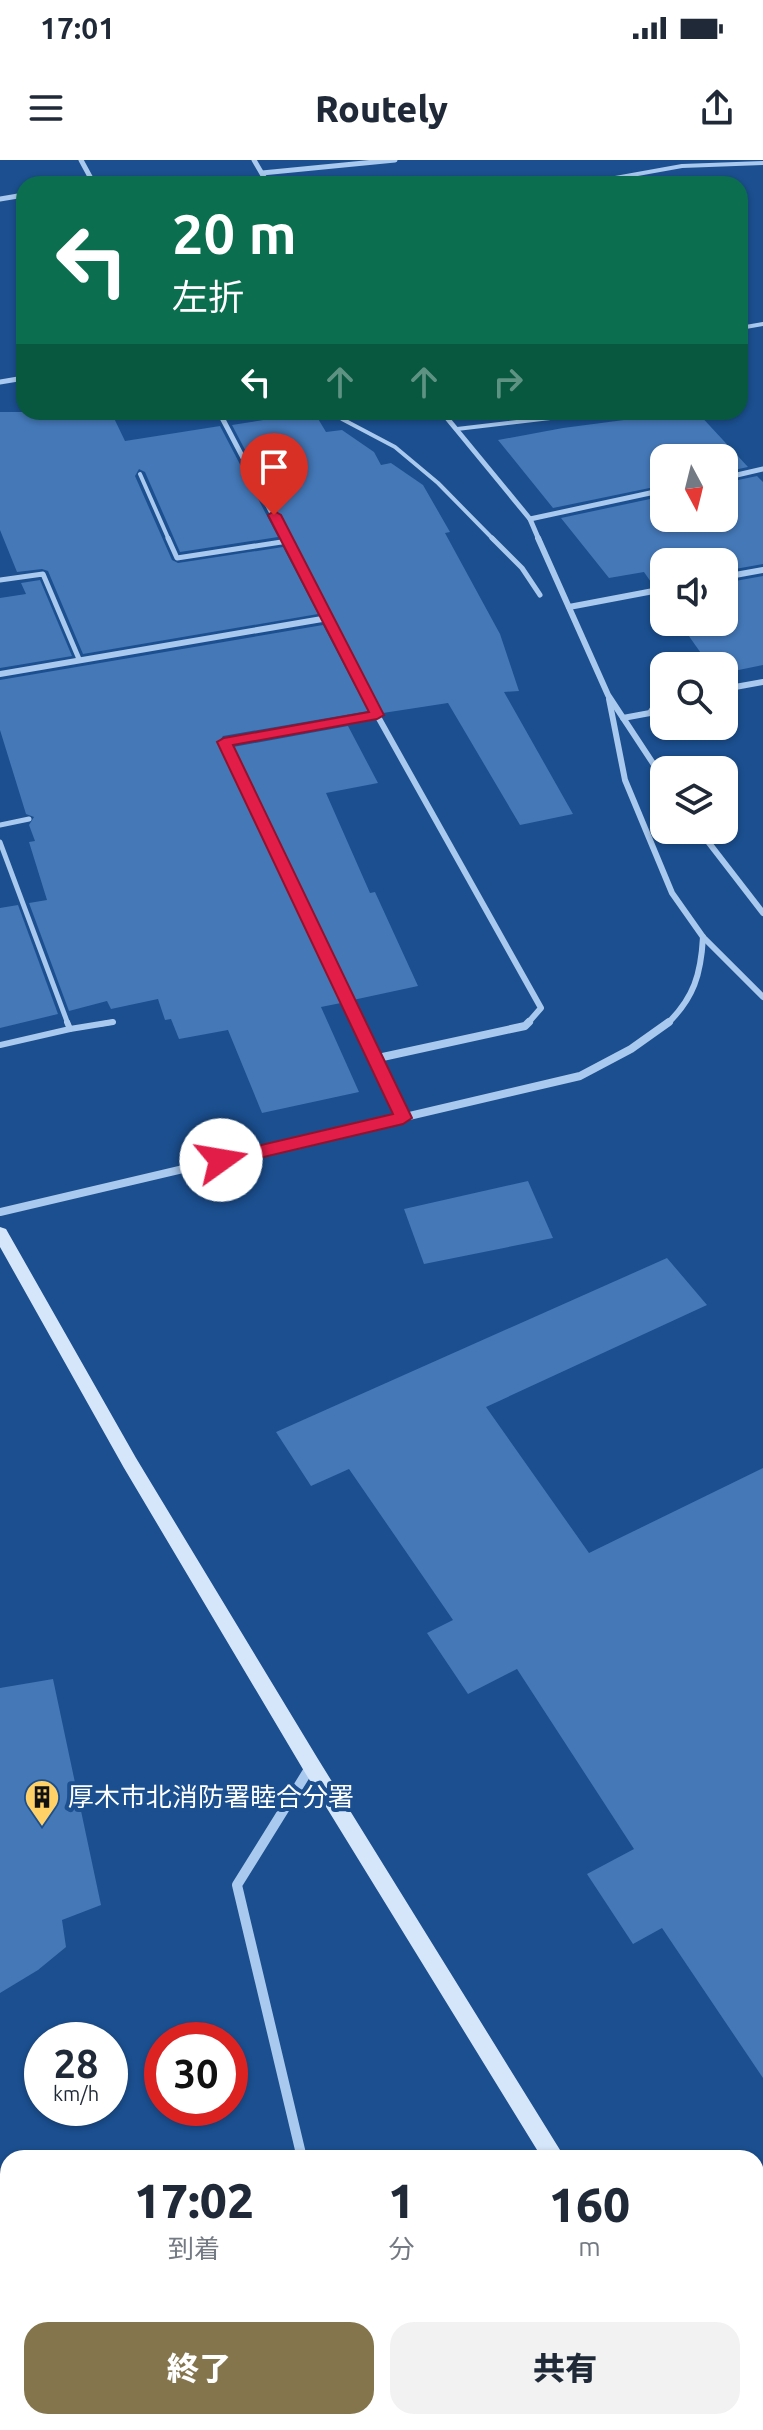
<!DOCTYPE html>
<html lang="ja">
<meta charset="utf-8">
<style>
:root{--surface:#fff;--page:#f2f2f3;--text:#1f2937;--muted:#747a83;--accent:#84754c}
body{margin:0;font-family:Ubuntu,"Noto Sans JP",sans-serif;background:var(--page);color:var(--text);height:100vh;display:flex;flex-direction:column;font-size:30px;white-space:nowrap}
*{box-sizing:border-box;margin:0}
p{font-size:26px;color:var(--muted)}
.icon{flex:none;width:44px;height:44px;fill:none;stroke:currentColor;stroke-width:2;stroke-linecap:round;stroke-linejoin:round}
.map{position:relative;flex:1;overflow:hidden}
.side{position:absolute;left:0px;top:1990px;width:764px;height:280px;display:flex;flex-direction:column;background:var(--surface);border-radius:24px 24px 0 0;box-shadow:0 2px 6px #0004}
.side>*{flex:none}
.guide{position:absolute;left:16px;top:16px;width:732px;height:244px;border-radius:24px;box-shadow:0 2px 6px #0004;background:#0b6e4f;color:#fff;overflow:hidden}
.needle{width:52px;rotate:173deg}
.fabs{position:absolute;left:650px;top:284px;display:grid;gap:16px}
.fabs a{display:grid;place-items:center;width:88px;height:88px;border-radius:16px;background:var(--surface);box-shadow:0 2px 6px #0004;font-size:40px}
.speed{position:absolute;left:24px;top:1862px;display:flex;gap:16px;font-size:40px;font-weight:700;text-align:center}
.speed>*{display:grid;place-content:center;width:104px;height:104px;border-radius:50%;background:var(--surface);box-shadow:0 2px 6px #0004;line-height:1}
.speed small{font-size:20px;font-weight:400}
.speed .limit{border:12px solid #d22;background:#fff;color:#111}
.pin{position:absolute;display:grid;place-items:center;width:68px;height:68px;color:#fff;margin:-82px -34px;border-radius:50% 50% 50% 0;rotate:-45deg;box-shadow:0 0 8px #0007}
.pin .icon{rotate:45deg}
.me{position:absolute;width:88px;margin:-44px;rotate:77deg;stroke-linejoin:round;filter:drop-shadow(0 0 6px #0008)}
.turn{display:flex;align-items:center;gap:28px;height:168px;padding:0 24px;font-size:36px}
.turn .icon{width:104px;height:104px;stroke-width:2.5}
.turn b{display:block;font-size:56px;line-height:68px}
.lanes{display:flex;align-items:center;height:76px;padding:0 24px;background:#0003;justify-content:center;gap:40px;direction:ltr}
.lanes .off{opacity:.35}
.eta{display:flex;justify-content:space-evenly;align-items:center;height:136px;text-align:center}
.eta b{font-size:48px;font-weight:800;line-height:56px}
.action{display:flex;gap:16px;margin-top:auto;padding:16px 24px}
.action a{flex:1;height:92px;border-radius:24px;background:var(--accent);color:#fff;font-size:32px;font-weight:800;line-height:92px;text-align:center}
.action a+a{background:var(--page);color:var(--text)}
.status{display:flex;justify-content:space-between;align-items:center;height:56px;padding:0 40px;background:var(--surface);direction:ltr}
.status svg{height:22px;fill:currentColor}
header{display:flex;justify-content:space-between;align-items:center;height:104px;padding:0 24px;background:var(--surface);font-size:36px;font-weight:800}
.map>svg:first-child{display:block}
.building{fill:#4478b7}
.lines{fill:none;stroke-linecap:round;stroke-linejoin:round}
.lane-far2{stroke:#a9c9ee;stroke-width:4}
.lane-far1{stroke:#a9c9ee;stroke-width:5}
.lane{stroke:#a9c9ee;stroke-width:6}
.street-far3{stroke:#a9c9ee;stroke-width:5}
.street-far2{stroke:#a9c9ee;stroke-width:6}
.street-far1{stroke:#a9c9ee;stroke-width:8}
.street{stroke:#a9c9ee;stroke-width:10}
.secondary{fill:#d6e6fa;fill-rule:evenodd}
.route{fill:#e11d48;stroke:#92132f;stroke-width:2}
.labels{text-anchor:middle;stroke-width:8;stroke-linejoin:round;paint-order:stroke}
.near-poi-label{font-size:26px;fill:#fff;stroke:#1b4f8f;text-anchor:start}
</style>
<div class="status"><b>17:01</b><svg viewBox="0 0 49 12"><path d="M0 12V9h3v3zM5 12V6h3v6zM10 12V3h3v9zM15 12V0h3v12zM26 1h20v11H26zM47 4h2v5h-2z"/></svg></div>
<header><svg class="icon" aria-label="menu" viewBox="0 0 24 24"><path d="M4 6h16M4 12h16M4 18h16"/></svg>Routely<svg class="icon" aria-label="share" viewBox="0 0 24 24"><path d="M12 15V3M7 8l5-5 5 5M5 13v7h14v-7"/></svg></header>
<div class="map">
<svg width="763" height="2270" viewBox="0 0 763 2270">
<rect width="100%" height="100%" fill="#1b4f8f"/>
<!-- building -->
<g class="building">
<polygon points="0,252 111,252 125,281 220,266 278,377 180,392 145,312 139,309 135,316 172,400 178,403 283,387 318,454 83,494 48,411 42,409 17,412 0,370"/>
<polygon points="314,252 326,272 342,270 374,292 381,305 391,303 423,325 450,372 445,373 500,474 519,531 504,532 573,654 520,665 448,543 383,553 232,265"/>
<polygon points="685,252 697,252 748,307 724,312 724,298 664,298 664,325 553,348 498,280 563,268"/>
<polygon points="757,316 763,322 763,404 724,411 724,402 664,402 664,423 653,425 644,412 609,418 561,358 664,336 664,358 724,358 724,323"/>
<polygon points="763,416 763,505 724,513 724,506 710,506 679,462 724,462 724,423"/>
<polygon points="40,420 72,496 0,508 0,438 26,434 21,423"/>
<polygon points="323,465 368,551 223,576 218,583 341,843 321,847 359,932 262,953 228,870 179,879 171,859 165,860 158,839 111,849 107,841 69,851 29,743 47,740 29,682 35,681 29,665 34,657 26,654 0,570 0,520"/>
<polygon points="348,566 378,623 326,633 370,733 375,732 418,826 353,840 233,587"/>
<polygon points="18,745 58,854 0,868 0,748"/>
<polygon points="528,1021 553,1078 424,1104 404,1049"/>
<polygon points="667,1098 707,1145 486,1247 589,1393 763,1308 763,1918 662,1768 633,1784 587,1714 634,1689 517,1509 468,1534 427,1473 453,1460 349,1309 311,1326 276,1272"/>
<polygon points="53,1519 101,1745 62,1760 66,1787 38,1810 0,1833 0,1528"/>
</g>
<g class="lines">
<!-- lane-far2 -->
<g class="lane-far2">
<polyline points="582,24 682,6 763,3"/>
<polyline points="740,168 763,164"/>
<polyline points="336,252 342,259 395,287 438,323 494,380"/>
<polyline points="457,269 593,253"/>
<polyline points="140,314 169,380"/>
</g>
<!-- lane-far1 -->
<g class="lane-far1">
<polyline points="168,378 177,398 288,381"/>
<polyline points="492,378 522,408 540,435"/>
<polyline points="0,420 43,414 79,499"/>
<polyline points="0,665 29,659"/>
<polyline points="0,682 68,864"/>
<polyline points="101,864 113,862"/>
</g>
<!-- lane -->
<g class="lane">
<polyline points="70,869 113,862"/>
<polyline points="0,885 70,869 67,862"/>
</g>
<!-- street-far3 -->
<g class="street-far3">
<polyline points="81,0 94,24"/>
<polyline points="254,0 268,24"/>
<polyline points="262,13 395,0"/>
<polyline points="0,39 24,35"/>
<polyline points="0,222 24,218"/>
<polyline points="219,252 286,380"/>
<polyline points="442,252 530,359 539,380"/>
<polyline points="724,318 763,309"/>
<polyline points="530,359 664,330"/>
</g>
<!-- street-far2 -->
<g class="street-far2">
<polyline points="285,378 377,555 541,848 527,864"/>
<polyline points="538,378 608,535 664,620"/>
<polyline points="724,417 763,410"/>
<polyline points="569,447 664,429"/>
<polyline points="0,514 328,458"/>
<polyline points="724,529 763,522"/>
<polyline points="609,539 625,620 672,733 703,777 763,837"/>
<polyline points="623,558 650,553 658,541 664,540"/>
<polyline points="699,670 763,753"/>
<polyline points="358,864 224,582 377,555"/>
<path d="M667,864C694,838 701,814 703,777"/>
</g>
<!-- street-far1 -->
<g class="street-far1">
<polyline points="357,862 403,958"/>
<polyline points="378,898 525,866 529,862"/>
<polyline points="0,1052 580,916 631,889 669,862"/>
</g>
<!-- street -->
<g class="street">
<polyline points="302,1998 237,1725 311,1606"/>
<polyline points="365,2262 367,2270"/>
</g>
<!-- secondary -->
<g class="secondary">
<polygon points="0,1067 6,1069 136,1298 318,1599 565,1998 542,1998 304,1611 124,1308 0,1087"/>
<polygon points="705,2262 730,2262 734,2270 709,2270"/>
</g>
</g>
<!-- route -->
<polygon class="route" points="274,351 281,355 384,555 377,559 233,585 412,958 403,964 221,1007 213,1000 215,996 393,954 217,582 224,578 369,552 268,355"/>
<!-- icons -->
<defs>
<g id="building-pin" transform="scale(1.8)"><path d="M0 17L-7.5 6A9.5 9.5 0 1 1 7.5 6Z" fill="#ffd166" stroke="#1b4f8f"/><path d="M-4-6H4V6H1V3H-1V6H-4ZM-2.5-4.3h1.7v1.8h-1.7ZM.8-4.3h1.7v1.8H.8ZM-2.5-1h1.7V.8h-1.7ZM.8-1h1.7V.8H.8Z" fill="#111"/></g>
</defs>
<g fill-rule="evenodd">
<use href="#building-pin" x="42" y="1637"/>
</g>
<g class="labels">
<!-- near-poi labels -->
<g class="near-poi-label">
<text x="68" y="1646">厚木市北消防署睦合分署</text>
</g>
</g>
</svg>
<div class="fabs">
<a><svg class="needle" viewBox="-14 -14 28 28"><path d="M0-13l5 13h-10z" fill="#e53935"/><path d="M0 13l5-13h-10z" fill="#747a83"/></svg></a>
<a><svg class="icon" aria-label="sound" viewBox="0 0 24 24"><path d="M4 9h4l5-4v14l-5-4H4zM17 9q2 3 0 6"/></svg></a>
<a><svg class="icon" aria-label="search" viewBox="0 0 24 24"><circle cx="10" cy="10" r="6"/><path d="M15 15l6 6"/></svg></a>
<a><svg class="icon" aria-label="layers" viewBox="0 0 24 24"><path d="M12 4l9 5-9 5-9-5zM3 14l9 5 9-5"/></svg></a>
</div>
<div class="speed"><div>28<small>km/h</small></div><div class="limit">30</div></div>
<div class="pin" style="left:274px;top:355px;background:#d93025"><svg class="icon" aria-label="arrive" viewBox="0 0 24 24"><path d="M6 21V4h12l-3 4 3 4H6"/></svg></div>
<svg class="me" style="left:221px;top:1000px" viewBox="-20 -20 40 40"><circle r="19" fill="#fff"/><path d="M0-13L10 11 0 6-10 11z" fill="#e11d48"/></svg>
<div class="guide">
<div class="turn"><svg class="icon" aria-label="left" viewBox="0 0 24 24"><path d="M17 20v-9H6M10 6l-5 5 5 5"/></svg><div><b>20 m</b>左折</div></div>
<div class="lanes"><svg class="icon" aria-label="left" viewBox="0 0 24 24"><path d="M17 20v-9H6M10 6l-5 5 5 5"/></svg><svg class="icon off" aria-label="ahead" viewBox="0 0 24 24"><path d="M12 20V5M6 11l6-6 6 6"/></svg><svg class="icon off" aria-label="ahead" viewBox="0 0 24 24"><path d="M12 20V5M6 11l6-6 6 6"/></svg><svg class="icon off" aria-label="right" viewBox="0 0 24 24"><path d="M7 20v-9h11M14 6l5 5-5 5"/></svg></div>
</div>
<section class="side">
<div class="eta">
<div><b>17:02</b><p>到着</p></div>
<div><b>1</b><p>分</p></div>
<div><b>160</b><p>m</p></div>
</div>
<div class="action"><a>終了</a><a>共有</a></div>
</section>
</div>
